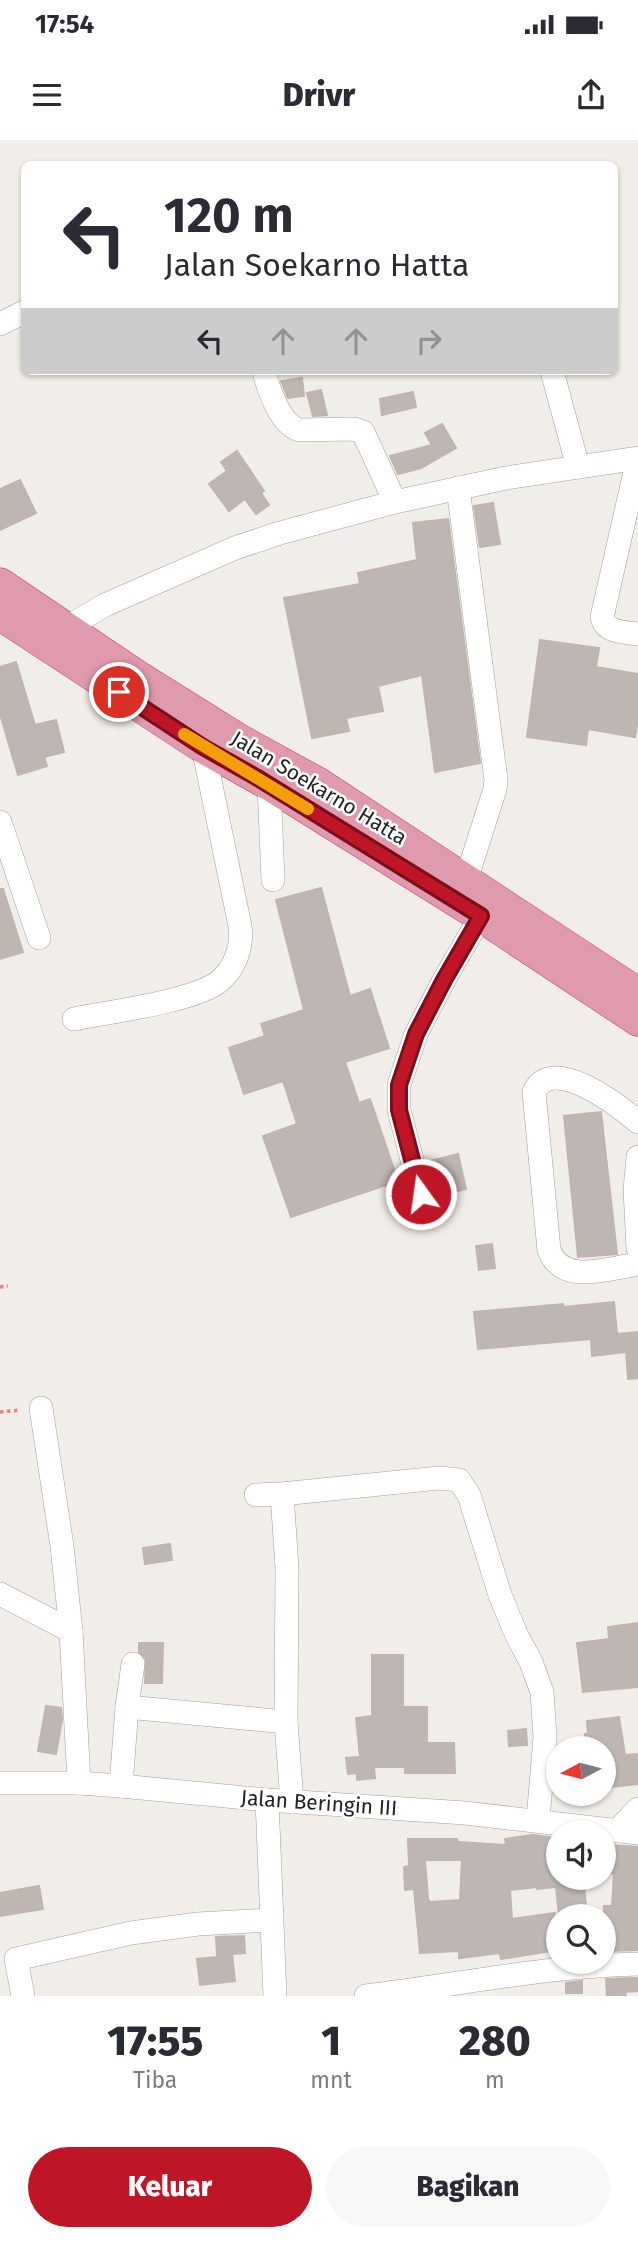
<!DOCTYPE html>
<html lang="id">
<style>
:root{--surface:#fff;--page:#f7f7f7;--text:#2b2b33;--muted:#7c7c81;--accent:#be1527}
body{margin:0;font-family:"Fira Sans",sans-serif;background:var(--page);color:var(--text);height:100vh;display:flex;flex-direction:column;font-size:26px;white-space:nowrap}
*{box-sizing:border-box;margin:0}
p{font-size:23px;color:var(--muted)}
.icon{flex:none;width:38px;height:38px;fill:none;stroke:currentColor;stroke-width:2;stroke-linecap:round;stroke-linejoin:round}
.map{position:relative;height:1856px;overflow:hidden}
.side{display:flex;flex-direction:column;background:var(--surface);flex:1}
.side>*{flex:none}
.hud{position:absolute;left:21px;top:21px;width:597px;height:214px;border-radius:10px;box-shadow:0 2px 5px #0004;background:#fff;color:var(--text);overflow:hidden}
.needle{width:46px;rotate:263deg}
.fabs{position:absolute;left:546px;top:1596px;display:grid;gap:14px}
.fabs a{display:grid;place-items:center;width:70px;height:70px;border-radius:50%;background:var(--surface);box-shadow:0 2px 5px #0004;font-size:35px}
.pin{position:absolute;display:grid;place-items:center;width:60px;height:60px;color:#fff;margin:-30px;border:4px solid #fff;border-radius:50%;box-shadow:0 2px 7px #0007}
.me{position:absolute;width:77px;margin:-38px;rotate:346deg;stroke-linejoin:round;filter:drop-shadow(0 0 5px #0008)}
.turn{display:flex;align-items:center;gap:24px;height:147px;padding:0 28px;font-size:32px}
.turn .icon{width:91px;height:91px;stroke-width:2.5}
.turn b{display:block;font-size:49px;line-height:60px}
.lanes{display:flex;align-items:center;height:66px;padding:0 28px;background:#0003;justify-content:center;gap:35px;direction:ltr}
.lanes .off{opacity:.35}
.eta{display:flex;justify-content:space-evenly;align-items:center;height:119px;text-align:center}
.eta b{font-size:42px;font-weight:800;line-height:49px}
.cta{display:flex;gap:14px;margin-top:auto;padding:14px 28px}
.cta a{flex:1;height:80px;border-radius:42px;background:var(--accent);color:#fff;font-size:28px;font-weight:800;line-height:80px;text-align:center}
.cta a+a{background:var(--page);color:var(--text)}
.status{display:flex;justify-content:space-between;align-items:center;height:49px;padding:0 35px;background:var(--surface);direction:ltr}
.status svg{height:19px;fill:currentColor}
header{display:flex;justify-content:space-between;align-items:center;height:91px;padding:0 28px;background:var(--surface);font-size:32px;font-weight:800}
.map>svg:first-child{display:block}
.building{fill:#beb6b2;stroke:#c1b4ad;stroke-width:2;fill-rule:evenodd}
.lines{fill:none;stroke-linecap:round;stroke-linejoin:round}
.minor-casing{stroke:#9f9f9f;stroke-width:24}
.highway-casing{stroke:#ca3b7b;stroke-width:33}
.path{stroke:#ec7f7f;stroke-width:3.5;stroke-dasharray:3.5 3.5;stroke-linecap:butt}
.minor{stroke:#fff;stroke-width:23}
.highway{stroke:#df9aae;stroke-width:32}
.route-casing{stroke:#7c0e19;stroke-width:18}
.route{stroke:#be1527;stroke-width:12}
.slow{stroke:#f59e0b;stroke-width:12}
.labels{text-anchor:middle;stroke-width:5;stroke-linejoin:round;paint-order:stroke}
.street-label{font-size:21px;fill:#222;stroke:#fff}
</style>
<div class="status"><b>17:54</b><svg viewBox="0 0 49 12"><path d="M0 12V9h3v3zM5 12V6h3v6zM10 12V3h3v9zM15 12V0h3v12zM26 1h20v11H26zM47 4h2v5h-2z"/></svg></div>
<header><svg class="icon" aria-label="menu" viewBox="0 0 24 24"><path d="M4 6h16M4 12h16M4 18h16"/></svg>Drivr<svg class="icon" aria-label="share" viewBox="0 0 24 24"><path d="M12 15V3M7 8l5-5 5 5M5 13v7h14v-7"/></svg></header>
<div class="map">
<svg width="638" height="1856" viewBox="0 0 638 1856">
<rect width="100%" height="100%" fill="#f1ede9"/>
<!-- building -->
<g class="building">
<polygon points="302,238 304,256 288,258 281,241"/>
<polygon points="321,250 327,275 313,276 307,253"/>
<polygon points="413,252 416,267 382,275 380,259"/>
<polygon points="442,284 456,308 421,328 398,334 390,316 432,305 425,293"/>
<polygon points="237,311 264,351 261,353 269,365 256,374 245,359 229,371 209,344 227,331 221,322"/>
<polygon points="20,340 36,373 0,390 0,349"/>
<polygon points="493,363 500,404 480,407 474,366"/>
<polygon points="448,379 480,623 435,632 422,535 378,546 383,571 346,578 349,591 312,598 284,458 360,444 358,433 417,420 413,383"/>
<polygon points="540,500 599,508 596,527 638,534 638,579 635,597 588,589 586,605 527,597"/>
<polygon points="16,522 35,585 56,580 64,612 44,617 47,626 18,635 0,574 0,527"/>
<polygon points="321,748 350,856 370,849 389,908 345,922 359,963 370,959 398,1041 291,1077 263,996 297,984 283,941 244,954 229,908 265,896 261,884 304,870 276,760"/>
<polygon points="0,749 3,749 23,812 0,819"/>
<polygon points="601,972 617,1114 578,1117 564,976"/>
<polygon points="458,1014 466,1049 435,1056 427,1022"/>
<polygon points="492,1104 495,1128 479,1130 476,1106"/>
<polygon points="614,1162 617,1194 638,1192 638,1238 628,1239 626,1212 592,1216 591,1199 478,1209 474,1172 563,1164 563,1167"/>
<polygon points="170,1404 172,1420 145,1424 143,1408"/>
<polygon points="638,1483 638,1547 583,1552 577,1503 609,1499 608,1487"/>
<polygon points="139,1503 163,1503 162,1543 145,1543 146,1519 139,1512"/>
<polygon points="372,1515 403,1515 403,1567 427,1567 427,1603 454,1603 455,1633 405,1633 405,1627 374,1627 375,1638 357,1640 357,1633 348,1634 346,1618 360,1617 356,1578 372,1576"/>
<polygon points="46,1566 61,1568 62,1580 56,1614 38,1611"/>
<polygon points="619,1577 625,1615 638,1614 638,1644 604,1648 604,1608 586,1608 585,1594 588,1594 587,1581"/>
<polygon points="526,1589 527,1605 509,1606 508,1591"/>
<path d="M532,1695L556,1698L558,1705V1738H583L587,1774H581V1776H559L556,1747L537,1749V1747L510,1750L512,1779L555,1773L558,1810L501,1819L500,1813L459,1818V1811L420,1813L414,1749L405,1750L404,1727L409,1726L408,1699H457L458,1702L506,1705L505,1699ZM425,1720H462L460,1760L430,1762L428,1759Z"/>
<polygon points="608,1705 638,1707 638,1810 604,1811 604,1766 612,1766 614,1733 606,1734"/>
<polygon points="39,1746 43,1769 0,1776 0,1753"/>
<polygon points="244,1796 245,1813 232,1814 235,1841 200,1845 197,1819 217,1817 216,1797"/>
<polygon points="638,1838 638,1851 625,1852 626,1856 607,1856 606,1839"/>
<polygon points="582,1841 582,1853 566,1853 566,1843"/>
</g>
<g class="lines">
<!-- minor casing -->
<g class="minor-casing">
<g id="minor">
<polyline points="0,184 24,172"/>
<path d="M264,231C268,249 281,286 300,290L354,289L363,292L395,362"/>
<polyline points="552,231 578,327"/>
<path d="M638,319L602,477C605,493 624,492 638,494"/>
<polyline points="458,348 496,640 495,649 466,740"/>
<polyline points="66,488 105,465 235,408 280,393 395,362 506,338 638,318"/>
<polyline points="269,644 273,740"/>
<polyline points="0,682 39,798"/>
<path d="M74,879C109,872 189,862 217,843C235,830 243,806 240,786L203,607"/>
<path d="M638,982C619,966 552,913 534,952L549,1110C562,1145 605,1129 633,1125L638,1122"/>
<polyline points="638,1017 635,1050 638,1108"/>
<polyline points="421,1054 399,970 399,945 416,894 444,840 481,776"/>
<polyline points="41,1268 62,1406 71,1491 79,1643"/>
<polyline points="282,1354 287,1428 286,1582 292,1662"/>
<polyline points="256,1355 282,1354 439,1338 459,1340 469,1355 500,1455 517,1496 531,1522 542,1552 545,1597 538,1680"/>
<polyline points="0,1454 71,1491"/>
<polyline points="127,1567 133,1524"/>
<polyline points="0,1643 79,1643 121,1646 267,1660 465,1673 638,1693"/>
<polyline points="121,1646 127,1567 286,1582"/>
<polyline points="267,1660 275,1856"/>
<polyline points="617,1691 638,1669"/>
<polyline points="23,1856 16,1819 131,1793 198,1784 271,1780"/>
<path d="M366,1856C457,1845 546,1826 638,1824"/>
</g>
</g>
<!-- highway casing -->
<g class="highway-casing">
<g id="highway">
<polyline points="0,444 135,535 239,600 319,644 638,854"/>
<polyline points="0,474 203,607 269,644 481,776 638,880"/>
</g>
</g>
<!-- path -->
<g class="path">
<polyline points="0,1147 8,1146"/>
<polyline points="0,1272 21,1270"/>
</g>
<!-- minor -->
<use href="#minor" class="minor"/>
<!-- highway -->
<use href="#highway" class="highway"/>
</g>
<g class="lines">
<!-- route casing -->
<g class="route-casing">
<polyline id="route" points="119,552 203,607 256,637 481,776 444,840 416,894 399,945 399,970 421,1054"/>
</g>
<!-- route -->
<use href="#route" class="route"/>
<!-- slow -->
<polyline class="slow" points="184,594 308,669"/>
</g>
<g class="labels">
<!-- street labels -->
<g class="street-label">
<text transform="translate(319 648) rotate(31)" y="7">Jalan Soekarno Hatta</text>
<text transform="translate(319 1663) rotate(4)" y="7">Jalan Beringin III</text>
</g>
</g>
</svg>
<div class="fabs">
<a><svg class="needle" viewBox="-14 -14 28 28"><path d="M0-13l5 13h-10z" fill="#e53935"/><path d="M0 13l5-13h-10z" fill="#7c7c81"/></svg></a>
<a><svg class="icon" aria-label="sound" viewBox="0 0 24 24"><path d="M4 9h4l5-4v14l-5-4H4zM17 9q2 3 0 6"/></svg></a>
<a><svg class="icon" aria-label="search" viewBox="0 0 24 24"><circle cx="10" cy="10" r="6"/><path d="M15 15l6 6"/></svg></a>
</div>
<div class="pin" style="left:119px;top:552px;background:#d93025"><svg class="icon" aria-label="arrive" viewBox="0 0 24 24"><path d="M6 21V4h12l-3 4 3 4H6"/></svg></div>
<svg class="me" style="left:421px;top:1054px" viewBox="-20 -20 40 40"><circle r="17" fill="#be1527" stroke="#fff" stroke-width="3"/><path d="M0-11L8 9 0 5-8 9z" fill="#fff"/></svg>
<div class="hud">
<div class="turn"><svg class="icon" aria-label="left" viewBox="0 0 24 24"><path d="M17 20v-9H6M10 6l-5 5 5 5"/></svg><div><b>120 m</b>Jalan Soekarno Hatta</div></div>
<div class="lanes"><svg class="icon" aria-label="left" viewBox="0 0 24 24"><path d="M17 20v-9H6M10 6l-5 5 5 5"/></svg><svg class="icon off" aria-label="ahead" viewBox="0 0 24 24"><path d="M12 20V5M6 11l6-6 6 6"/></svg><svg class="icon off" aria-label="ahead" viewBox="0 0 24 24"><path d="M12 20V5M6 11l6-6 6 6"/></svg><svg class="icon off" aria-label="right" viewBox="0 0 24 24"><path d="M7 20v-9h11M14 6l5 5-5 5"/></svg></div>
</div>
</div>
<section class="side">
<div class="eta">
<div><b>17:55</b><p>Tiba</p></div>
<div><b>1</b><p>mnt</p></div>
<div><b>280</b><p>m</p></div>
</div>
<div class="cta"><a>Keluar</a><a>Bagikan</a></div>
</section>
